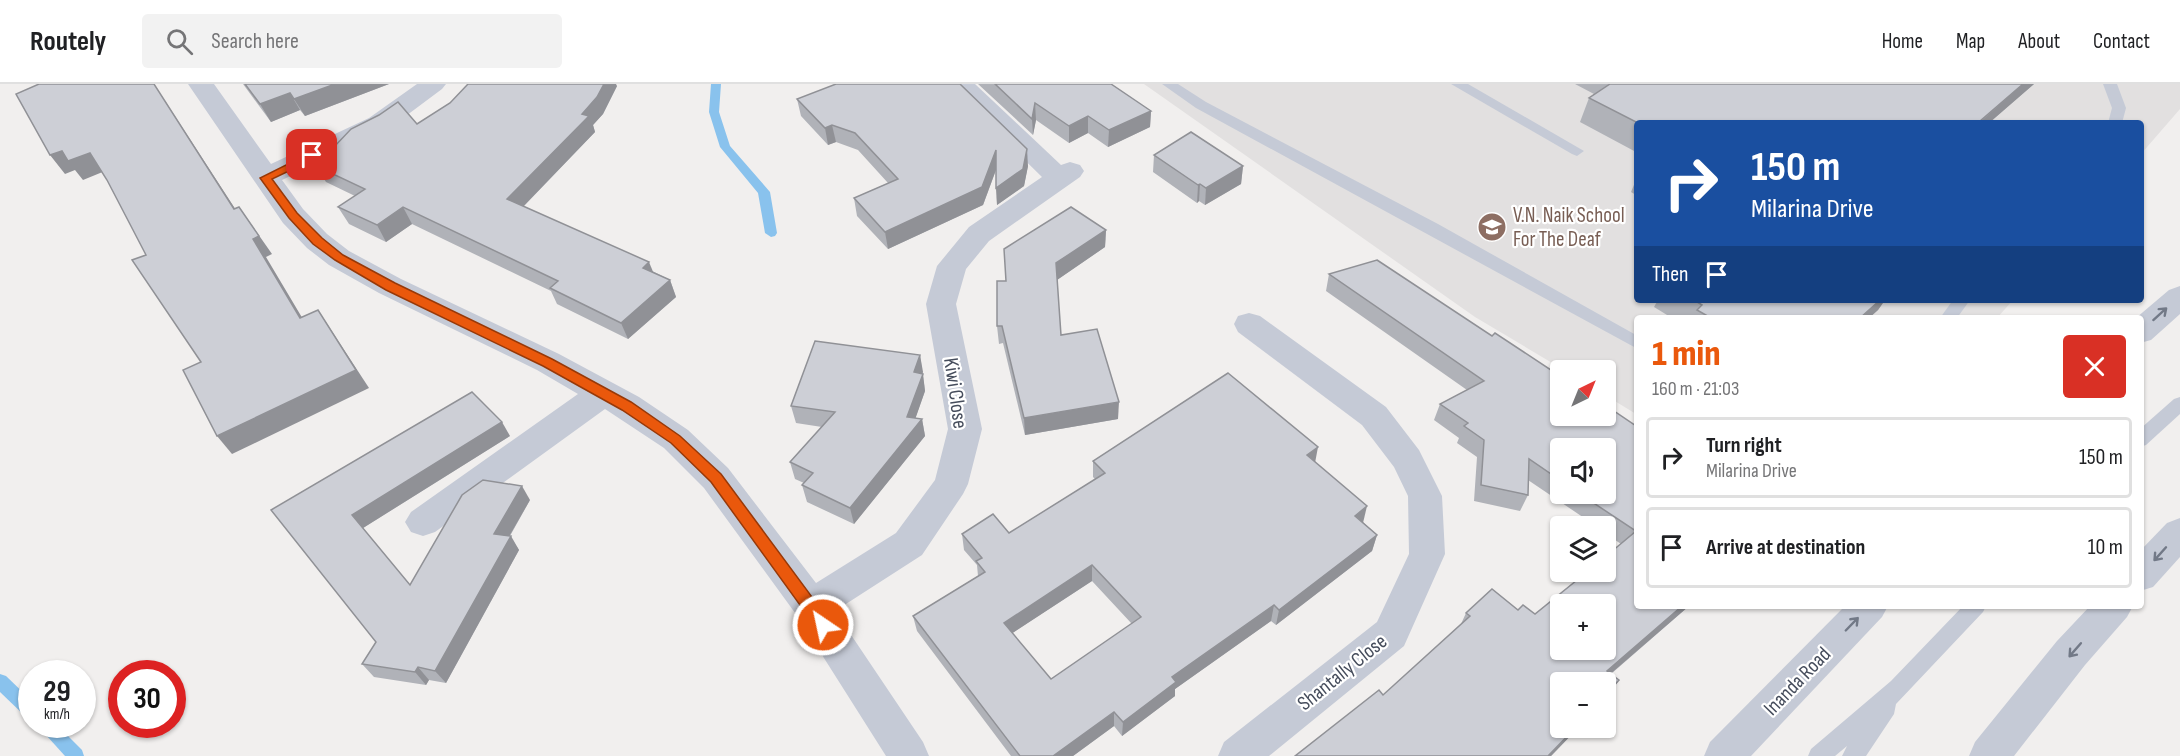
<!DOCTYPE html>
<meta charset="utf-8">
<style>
:root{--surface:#fff;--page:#f2f2f2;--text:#202124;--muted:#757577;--line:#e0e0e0;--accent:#ea580c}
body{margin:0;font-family:"Sofia Sans Condensed",sans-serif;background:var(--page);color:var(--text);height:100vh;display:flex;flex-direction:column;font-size:22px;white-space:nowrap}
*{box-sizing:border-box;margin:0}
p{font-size:20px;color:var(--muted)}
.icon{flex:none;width:33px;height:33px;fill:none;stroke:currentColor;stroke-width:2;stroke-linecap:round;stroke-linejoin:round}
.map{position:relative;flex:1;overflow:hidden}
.side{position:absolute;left:1634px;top:231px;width:510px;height:294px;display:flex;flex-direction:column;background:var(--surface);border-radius:6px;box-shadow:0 2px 4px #0004}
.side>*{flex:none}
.banner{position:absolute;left:1634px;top:36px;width:510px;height:183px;border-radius:6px;box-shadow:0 2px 4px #0004;background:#1a4fa0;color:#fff;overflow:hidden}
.needle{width:39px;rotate:43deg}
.controls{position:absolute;left:1550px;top:276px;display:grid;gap:12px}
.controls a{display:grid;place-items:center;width:66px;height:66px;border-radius:6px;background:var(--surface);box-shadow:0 2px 4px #0004;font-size:30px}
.speed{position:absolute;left:18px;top:576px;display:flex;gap:12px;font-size:30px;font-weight:700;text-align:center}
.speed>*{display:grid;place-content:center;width:78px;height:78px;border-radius:50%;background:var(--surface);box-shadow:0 2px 4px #0004;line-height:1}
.speed small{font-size:15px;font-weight:400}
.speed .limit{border:9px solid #d22;background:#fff;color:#111}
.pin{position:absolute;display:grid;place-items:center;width:51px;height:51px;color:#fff;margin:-26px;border-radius:12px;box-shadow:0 3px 9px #0006}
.me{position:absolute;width:66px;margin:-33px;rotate:326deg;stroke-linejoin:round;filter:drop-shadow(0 0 4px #0008)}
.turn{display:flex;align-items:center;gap:21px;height:126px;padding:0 18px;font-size:27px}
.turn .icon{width:78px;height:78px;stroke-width:2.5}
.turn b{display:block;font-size:42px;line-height:51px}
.then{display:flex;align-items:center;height:57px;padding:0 18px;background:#0003;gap:12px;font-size:22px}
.round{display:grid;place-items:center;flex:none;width:63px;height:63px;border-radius:6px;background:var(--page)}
.headline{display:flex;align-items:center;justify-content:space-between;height:102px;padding:0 18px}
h1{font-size:36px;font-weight:800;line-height:45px;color:var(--accent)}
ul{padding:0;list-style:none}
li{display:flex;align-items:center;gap:18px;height:81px;margin:0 12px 9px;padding:0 6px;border:3px solid var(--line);border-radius:6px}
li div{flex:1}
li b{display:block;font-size:22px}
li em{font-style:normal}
header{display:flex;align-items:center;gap:36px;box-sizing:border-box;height:84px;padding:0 30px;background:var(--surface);border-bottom:2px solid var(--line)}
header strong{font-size:28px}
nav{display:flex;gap:33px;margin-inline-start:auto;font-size:21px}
.search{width:420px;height:54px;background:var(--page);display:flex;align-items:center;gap:15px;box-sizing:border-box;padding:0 21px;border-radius:6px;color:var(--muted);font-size:22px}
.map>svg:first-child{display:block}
.education{fill:#e2e0e0}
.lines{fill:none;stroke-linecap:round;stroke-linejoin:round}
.stream{fill:#89c2ed;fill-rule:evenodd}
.service{fill:#c5cad6;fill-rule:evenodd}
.minor{fill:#c5cad6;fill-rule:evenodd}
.tertiary{fill:#c5cad6;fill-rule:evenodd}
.wall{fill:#b0b2b8;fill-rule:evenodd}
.shaded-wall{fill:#909196}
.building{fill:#cdcfd6;stroke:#909196;stroke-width:1.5;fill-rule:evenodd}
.oneway{stroke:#727987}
.route{fill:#ea580c;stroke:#983908;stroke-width:1.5}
.labels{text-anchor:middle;stroke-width:4.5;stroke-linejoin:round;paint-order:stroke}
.education-label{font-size:21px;fill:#785e54;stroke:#fff;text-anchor:start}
.street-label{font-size:21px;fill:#464d5c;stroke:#fff}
</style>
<header>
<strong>Routely</strong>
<div class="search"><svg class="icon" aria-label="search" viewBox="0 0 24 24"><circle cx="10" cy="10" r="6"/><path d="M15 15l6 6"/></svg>Search here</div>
<nav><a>Home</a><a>Map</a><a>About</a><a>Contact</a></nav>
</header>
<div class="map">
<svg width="2180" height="672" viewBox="0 0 2180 672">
<rect width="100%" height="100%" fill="#f1efee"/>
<!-- education -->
<polygon class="education" points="1144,0 2180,0 2180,25 2141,70 2140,39 1636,39 1636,216 2013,216 1997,234 1636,234 1636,330 1605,311 1605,286 1564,286 1475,233"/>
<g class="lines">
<!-- stream -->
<g class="stream">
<polygon points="711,0 721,0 719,28 730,62 770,108 777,149 775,152 771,153 765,149 758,109 720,63 709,28"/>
<polygon points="0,590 6,592 32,617 32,635 26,633 0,608"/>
<polygon points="36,640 56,640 82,666 84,672 65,672"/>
</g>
<!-- service -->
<g class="service">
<polygon points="1162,0 1178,0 1206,18 1438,140 1636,251 1636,264 1196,24"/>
<polygon points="1451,0 1468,0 1584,67 1577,72 1572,70"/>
<polygon points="2103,0 2117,0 2126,24 2122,39 2108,39 2112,24"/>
<polygon points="1953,216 1970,216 1957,234 1940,234"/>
<polygon points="2180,313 2180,330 2146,361 2140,363 2140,345 2174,315"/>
<polygon points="1963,522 1986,522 1983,528 1896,620 1894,630 1866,672 1842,672 1847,662 1835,672 1808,672 1811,665 1891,597"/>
</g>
<!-- minor -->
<g class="minor">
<polygon points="188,0 214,0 271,80 369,34 417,0 446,0 442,5 387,46 282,96 303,125 327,150 349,167 401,195 559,270 639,313 688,346 728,384 816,499 896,449 935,396 948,345 926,220 937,182 969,143 1042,93 947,0 975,0 1061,81 1070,78 1080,81 1084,87 1080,93 989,157 966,185 956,220 982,345 968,400 963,410 922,471 835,527 923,658 929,672 886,672 798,533 704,404 664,364 605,325 435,448 423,452 411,448 405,438 411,428 578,310 537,286 379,209 329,181 307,164 283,139"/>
<polygon points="1249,229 1260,232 1386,323 1419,366 1442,412 1445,470 1404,562 1269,672 1218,672 1224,658 1377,538 1409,470 1408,412 1394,383 1362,341 1238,248 1234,240 1238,232"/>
</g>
<!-- tertiary -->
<g class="tertiary">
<polygon points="2180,202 2180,230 2151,256 2140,259 2140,234 2136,234 2169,206"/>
<polygon points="2180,434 2180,473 2153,503 2140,507 2140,467 2167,439"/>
<polygon points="1845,522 1888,522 1882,533 1751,672 1704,672 1710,658"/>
<polygon points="2090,522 2133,522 2127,533 2085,581 2014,672 1969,672 1975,658 2057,557"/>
</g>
</g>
<!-- wall -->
<g class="wall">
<polygon points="243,0 389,0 305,32 300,26 271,38"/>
<polygon points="978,0 1111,0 1151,27 1150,43 1108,63 1088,49 1069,59 1036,36 1033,51"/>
<polygon points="1575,0 2034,0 1989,39 1636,39 1636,68 1580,38 1589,14 1594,10"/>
<polygon points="617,2 603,30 593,41 595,48 524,122 670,196 676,213 628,255 557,220 551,207 412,140 386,158 349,140 338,123 355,112 326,98 316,82 417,40 450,19"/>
<polygon points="797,15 1028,82 1024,102 997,121 996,86 983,121 888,165 857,132 854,114 888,99 858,66 836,58 828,61 801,32"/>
<polygon points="1154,71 1243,82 1241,100 1205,121 1199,117 1197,119 1153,88"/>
<polygon points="1636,96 1636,111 1631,108"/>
<polygon points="1106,146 1105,163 1057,196 1061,251 1118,335 1025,351 1003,259 999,260 997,242 1006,197"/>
<path d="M1329,190L1492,252L1495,249L1689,522L1611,590L1609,611L1605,615V598L1560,644H1578L1551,672H1295L1383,611L1461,540L1466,529L1518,526L1535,530L1621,460L1605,449V442H1596L1528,396V411L1520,427L1474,417L1477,373L1457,359L1459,354L1434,336L1440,320L1467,306L1326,207ZM1560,364L1605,410H1560Z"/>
<polygon points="1658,216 1885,216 1878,226 1869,234 1672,234 1654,223"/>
<polygon points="920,271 925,307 915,335 922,335 925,352 854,440 807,418 802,401 804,399 795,395 790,378 822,343 796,339 791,322"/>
<polygon points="510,352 363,444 410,501 530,416 510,452 519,466 446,599 429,596 426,601 374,593 362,580 376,558 271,426"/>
<path d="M1093,377L1315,378L1363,438L1377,451L1372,467L1276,541L1271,537L1175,605V612L1122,652L1114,642L1073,672H1011L917,547L913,532L978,492L977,481L964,466L962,450L1009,449L1095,395L1093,393ZM1092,497L1132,540L1051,595L1012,549Z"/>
</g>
<!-- shaded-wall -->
<g class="shaded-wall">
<polygon points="154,0 247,143 234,125"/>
<polygon points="335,0 389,0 305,32 294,15"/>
<polygon points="604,0 616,0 617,2 603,30 593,41 595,48 515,131 507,115"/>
<polygon points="2023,0 2034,0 1989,39 1979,39"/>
<polygon points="290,9 300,26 271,38 260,20"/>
<polygon points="1035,19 1036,36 1033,51 1032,35"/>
<polygon points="1151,27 1150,43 1108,63 1109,46"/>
<polygon points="1088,32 1088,49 1069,59 1069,42"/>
<polygon points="832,41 836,58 828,61 825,44"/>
<polygon points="1027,65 1028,82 1024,102 997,121 996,104"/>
<polygon points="996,66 997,83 983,121 888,165 885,148"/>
<polygon points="62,67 90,69 105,87 83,96 75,86 65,90 50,71"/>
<polygon points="1243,82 1241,100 1205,121 1206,104"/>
<polygon points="1200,100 1199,117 1197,119 1198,101"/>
<polygon points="239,123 272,170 266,173 313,252 300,234 253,155"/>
<polygon points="403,123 412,140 386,158 377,141"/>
<polygon points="1106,146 1105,163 1057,196 1056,179"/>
<polygon points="649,178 656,195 643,184"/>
<polygon points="670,196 676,213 628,255 621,239"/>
<polygon points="1880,216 1885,216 1878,226 1869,234 1860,234"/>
<polygon points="318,226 369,304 232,370 217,352"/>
<polygon points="920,271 923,288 917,305 914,288"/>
<polygon points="923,290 925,307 910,350 907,333"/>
<polygon points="1119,318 1118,335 1025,351 1024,334"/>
<polygon points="922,335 925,352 854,440 850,424"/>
<polygon points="502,338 510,352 363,444 352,431"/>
<polygon points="1318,363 1315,379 1307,371"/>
<polygon points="522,402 530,416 503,463 494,450"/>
<polygon points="1367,422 1363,439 1355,432"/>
<polygon points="1377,451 1372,467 1276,541 1279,526"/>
<polygon points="511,452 519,466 446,599 435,587"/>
<polygon points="1092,481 1092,497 1005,554 1004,539"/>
<polygon points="1274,521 1271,537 1175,605 1175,612 1122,652 1123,638 1172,593"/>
<polygon points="1682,522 1689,522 1601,598 1607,587"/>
<polygon points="418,583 429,596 426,601 415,588"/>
<polygon points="1619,596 1609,611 1605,615 1605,611"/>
<polygon points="1114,628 1114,642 1073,672 1053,672"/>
<polygon points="1575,644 1578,644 1551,672 1548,672"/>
</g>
<!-- building -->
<g class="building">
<polygon points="39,0 154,0 234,125 239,123 259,152 253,155 300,234 318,226 356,286 217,352 183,286 201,278 132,176 146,171 107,96 90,69 68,77 62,67 50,71 16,10"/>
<polygon points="245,0 335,0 294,15 290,9 260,20"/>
<polygon points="468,0 604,0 597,13 582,30 589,32 507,115 649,178 643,184 670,196 621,239 550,204 558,197 403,123 377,141 338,123 365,105 316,82 351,45 379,31 398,18 417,40 450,19"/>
<polygon points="836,0 960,0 1027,65 1023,85 996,104 996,66 982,103 885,148 854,114 898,95 855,49 832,41 825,44 797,15"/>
<polygon points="995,0 1111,0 1151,27 1109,46 1088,32 1069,42 1035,19 1032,35"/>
<polygon points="1610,0 2023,0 1979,38 1982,39 1638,39 1589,14"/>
<polygon points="1191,48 1243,82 1206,104 1200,100 1198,101 1154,71"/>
<polygon points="1071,123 1106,146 1056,179 1061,251 1097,245 1119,318 1024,334 1002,242 997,242 997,197 1006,197 1004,165"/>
<path d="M1377,176L1492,252L1495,249L1560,292V332H1605V321L1636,342V522H1682L1607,587L1619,596L1605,611V598H1560V644H1575L1548,672H1295L1379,606L1383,611L1470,532L1466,529L1492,505L1518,526L1523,521L1535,530L1587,488H1605V473L1636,447L1580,410H1605V364H1560V396L1529,375L1528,411L1481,401L1484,356L1464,342L1468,339L1440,320L1484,297L1329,190ZM1560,520H1605V566H1560Z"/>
<polygon points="1694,216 1880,216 1860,234 1711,234 1697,226 1702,221"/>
<polygon points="815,257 920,271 914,288 923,290 907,333 922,335 850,424 802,401 813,389 790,378 835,328 791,322"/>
<path d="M1228,289L1318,363L1307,371L1367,422L1355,432L1377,451L1279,526L1274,521L1172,593L1176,598L1123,638L1114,628L1053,672H1020L913,532L985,488L976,477L982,474L962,450L993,430L1009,449L1105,389L1093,377ZM1092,481L1141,533L1051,595L1004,539Z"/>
<polygon points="472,308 502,338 352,431 410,501 462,411 483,396 522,402 494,450 511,452 435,587 418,583 415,588 362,580 376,558 271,426"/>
</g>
<!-- one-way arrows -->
<defs><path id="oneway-shaft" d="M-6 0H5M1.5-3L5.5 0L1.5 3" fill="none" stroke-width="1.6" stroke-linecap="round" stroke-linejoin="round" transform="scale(1.5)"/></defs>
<g class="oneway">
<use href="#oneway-shaft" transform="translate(2160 230) rotate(-42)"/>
<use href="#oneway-shaft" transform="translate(2160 470) rotate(132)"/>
<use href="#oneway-shaft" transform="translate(1852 540) rotate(-46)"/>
<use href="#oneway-shaft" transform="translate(2075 566) rotate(131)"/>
</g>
<!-- route -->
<polygon class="route" points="312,68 316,69 316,74 272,95 297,129 322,154 343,171 395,199 552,275 631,318 680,352 721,390 829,536 831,541 829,546 823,548 818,546 711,398 671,359 622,326 543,282 386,206 335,176 313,160 289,134 260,94"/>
<!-- icons -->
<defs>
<g id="school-disc" transform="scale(1.5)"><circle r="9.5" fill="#8d6e63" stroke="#fff"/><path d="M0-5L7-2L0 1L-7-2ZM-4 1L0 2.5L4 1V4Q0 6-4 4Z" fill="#fff"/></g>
</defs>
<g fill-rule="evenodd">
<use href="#school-disc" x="1492" y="143"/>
</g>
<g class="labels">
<!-- education labels -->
<g class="education-label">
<text x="1513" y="138">V.N. Naik School<tspan x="1513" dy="24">For The Deaf</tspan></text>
</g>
<!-- street labels -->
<g class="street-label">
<text transform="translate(956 309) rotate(82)" y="7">Kiwi Close</text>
<text transform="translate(1342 588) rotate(-39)" y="7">Shantally Close</text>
<text transform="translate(1797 597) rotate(-46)" y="7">Inanda Road</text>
</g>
</g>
</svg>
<div class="controls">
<a><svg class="needle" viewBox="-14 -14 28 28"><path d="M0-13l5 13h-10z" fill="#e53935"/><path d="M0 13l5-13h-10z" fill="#757577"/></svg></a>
<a><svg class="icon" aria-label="sound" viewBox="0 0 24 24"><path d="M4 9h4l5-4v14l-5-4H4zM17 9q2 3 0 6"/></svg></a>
<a><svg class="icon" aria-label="layers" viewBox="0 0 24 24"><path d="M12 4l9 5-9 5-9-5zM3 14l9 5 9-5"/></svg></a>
<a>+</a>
<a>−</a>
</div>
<div class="speed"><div>29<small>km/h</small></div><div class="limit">30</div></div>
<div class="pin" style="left:312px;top:71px;background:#d93025"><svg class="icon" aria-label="arrive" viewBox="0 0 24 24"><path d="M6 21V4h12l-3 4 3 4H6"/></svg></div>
<svg class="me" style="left:823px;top:541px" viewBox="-20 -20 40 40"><circle r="17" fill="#ea580c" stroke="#fff" stroke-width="3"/><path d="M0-11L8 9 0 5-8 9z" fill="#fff"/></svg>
<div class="banner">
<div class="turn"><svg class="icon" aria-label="right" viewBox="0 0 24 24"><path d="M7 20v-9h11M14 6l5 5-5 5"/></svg><div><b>150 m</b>Milarina Drive</div></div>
<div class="then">Then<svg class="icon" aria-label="arrive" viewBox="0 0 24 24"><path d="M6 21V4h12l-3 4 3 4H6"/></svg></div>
</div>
<section class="side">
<div class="headline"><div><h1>1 min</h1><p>160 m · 21:03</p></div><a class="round" style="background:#d93025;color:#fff"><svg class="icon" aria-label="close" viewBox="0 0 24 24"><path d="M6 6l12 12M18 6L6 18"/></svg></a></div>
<ul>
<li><svg class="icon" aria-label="right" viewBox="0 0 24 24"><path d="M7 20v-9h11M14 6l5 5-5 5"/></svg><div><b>Turn right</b><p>Milarina Drive</p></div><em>150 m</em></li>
<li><svg class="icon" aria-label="arrive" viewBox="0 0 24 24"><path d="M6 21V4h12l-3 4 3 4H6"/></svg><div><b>Arrive at destination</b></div><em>10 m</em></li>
</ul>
</section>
</div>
